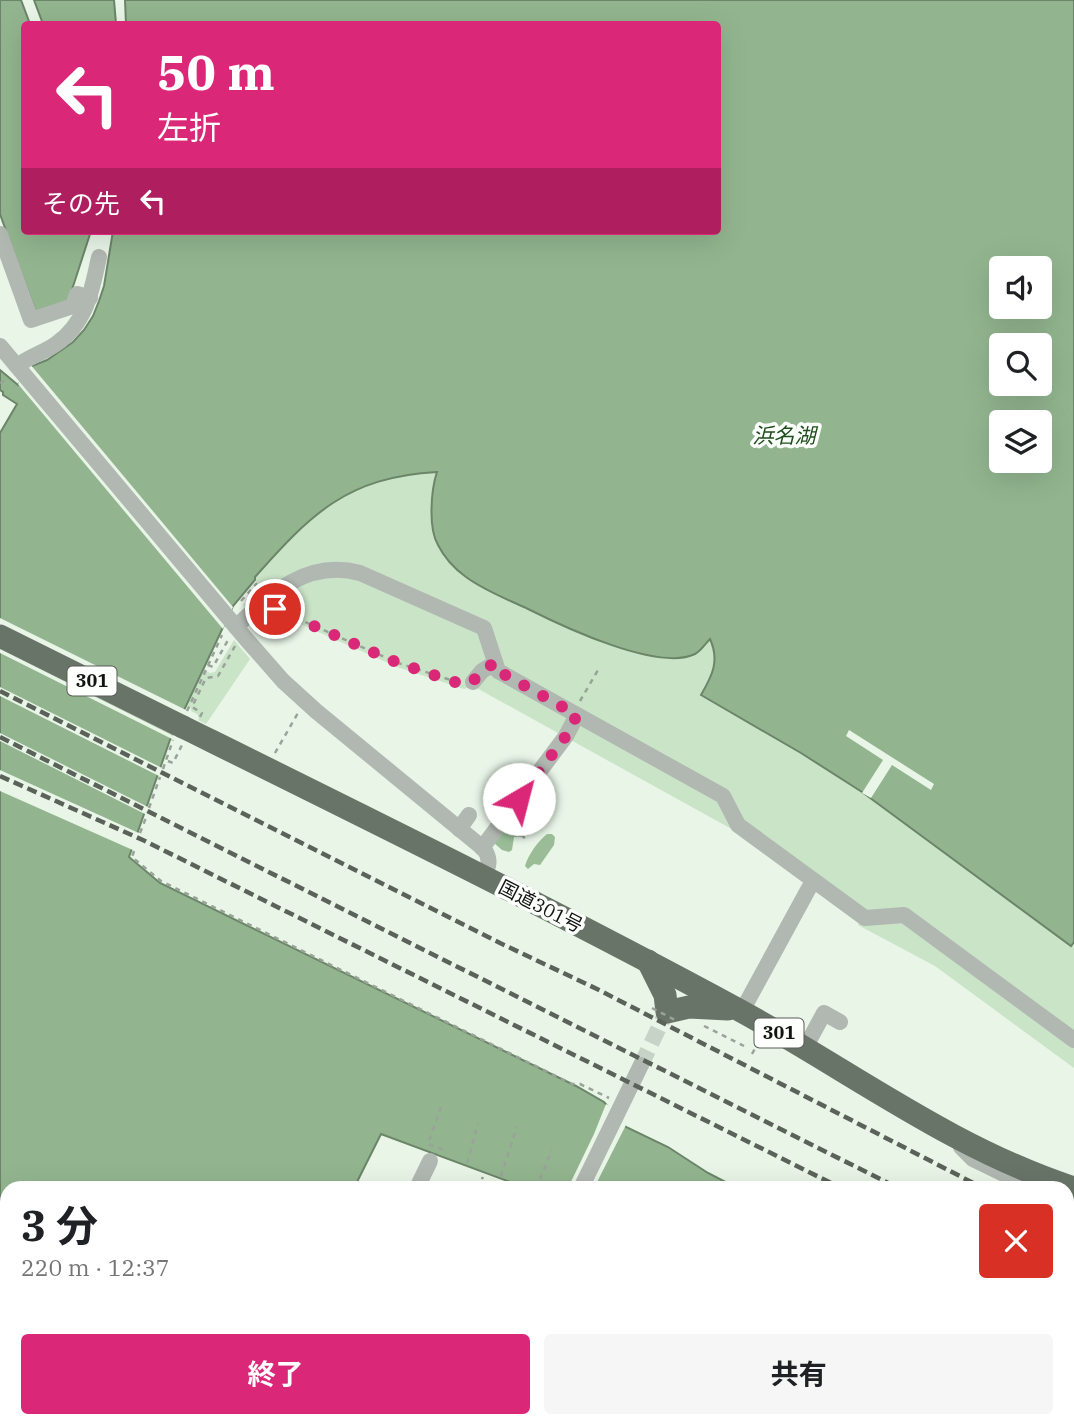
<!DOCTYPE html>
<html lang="ja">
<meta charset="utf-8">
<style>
:root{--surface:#fff;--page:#f6f6f6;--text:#202124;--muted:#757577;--accent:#db2777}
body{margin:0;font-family:"IBM Plex Serif","Noto Sans JP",serif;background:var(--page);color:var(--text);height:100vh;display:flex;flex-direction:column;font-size:26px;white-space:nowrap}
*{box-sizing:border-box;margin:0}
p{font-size:23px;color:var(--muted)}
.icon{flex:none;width:38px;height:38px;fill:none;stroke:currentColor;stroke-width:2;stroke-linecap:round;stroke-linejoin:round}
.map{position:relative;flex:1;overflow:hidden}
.panel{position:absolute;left:0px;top:1181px;width:1074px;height:247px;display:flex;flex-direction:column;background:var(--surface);border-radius:21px 21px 0 0;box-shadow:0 7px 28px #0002}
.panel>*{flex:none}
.hud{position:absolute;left:21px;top:21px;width:700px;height:214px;border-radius:7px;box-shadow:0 7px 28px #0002;background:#db2777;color:#fff;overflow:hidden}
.fabs{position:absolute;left:989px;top:256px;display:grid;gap:14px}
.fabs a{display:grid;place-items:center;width:63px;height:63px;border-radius:7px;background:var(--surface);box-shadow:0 7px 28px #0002;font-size:35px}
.pin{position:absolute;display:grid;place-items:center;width:60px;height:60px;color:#fff;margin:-30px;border:4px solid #fff;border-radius:50%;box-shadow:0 2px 7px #0007}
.me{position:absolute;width:77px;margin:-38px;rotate:37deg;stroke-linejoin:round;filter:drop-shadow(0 0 5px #0008)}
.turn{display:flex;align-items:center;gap:24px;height:147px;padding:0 21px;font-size:32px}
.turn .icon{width:91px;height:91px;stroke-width:2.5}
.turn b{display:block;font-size:49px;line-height:60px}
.then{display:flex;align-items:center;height:66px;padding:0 21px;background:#0003;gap:14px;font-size:26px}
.round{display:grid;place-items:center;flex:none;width:74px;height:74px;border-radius:7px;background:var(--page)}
.overview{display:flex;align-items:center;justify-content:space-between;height:119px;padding:0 21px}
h1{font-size:42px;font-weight:700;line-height:52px}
.primary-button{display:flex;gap:14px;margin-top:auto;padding:14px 21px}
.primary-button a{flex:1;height:80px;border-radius:7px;background:var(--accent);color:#fff;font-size:28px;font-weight:700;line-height:80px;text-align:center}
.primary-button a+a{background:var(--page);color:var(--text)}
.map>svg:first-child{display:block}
.green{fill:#cae4c8}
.forest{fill:#9abd97}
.water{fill:#92b58f;stroke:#6b8569;stroke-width:2;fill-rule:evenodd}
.pier{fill:#e8f5e7}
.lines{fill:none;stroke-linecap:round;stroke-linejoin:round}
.minor-tunnel{stroke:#c8d3c7;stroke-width:16;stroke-dasharray:16 8;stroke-linecap:butt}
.path{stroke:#99a398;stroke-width:2.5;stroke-dasharray:5 5;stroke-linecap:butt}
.minor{stroke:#b1b7b1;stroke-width:16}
.highway{stroke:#697468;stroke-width:23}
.rail{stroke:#5b625a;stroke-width:4.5;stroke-dasharray:10 5;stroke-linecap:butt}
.path-bridge{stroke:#99a398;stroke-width:2.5;stroke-dasharray:5 5;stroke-linecap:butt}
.highway-bridge{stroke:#697468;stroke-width:23}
.route{stroke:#db2777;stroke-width:12;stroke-dasharray:0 21.6}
.labels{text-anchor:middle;stroke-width:7;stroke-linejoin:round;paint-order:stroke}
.shield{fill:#fcfffc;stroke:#585b57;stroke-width:2}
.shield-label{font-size:18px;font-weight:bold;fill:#111510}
.street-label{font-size:19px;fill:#111510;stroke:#fcfffc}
.water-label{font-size:21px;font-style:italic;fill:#1d4e1b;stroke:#fcfffc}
</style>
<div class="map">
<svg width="1074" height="1427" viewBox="0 0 1074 1427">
<rect width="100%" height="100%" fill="#e8f5e7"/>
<!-- green -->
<g class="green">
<path d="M439,472L436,474C432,492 430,532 440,548C446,559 457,572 469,579C509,603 651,675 695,654C701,651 705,644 710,639C721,663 712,674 701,696L801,753L862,792L1071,945L1074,942V1068L935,966L858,925L859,923L737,832L473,686L464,689L397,667L269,610L258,624L243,605L259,586L255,580V577C312,513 348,477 439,472Z"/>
<polygon points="234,640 250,659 206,724 198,720 199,718 197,714 191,711 191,708 187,706 204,670 210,673 215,672"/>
</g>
<!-- forest -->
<g class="forest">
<polygon points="519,812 519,823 524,835 522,837 514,837 512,850 509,852 502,850 494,843"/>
<path d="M547,834H552L555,837L554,845L540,865L534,864L528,869L525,866C528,855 538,841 547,834Z"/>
</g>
<!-- water -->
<g class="water">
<polygon points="0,0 21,0 30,24 24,24 24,231 91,231 68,302 36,313 0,214"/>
<polygon points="34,0 114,0 116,24 43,24"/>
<path d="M125,0H1074V942L1071,946L862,792L801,753L701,695C712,676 720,661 710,639C705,644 701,651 695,654C658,672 562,626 528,609C507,599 485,591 466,577C455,569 444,557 438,545C428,528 431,490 437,472C347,477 311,514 255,577V580L233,606L170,740L129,857L160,883L576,1086L604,1102L626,1127L668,1147L708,1173L737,1188H546L540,1186L539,1188H526L381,1134L354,1188H7V1421H237L234,1427H0V433L17,404L3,395V392L0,390V370L18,385L32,366L47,360L73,342L84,330L93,316L99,301L104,286L113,231H718V24H126ZM1001,268H1040V306H1001ZM1001,345H1040V383H1001ZM1001,422H1040V460H1001Z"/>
</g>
<!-- pier -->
<g class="pier">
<polygon points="30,364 233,607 223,629 18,384"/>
<polygon points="0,618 188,711 176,736 0,648"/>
<polygon points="0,649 176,737 174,740 0,653"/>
<polygon points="0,687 164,769 161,777 0,696"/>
<polygon points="849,730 934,784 931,790 892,765 871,798 862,793 883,760 846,736"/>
<polygon points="0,733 150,808 147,815 0,741"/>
<polygon points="0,770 141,834 135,851 0,791"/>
<polygon points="606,1104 614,1108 627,1123 594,1188 568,1188 594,1134"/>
</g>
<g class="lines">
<!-- minor-tunnel -->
<polyline class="minor-tunnel" points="641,1065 663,1019"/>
<!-- path -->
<g class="path">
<polyline points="0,383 8,379"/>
<polyline points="241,601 257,583"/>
<polyline points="278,610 398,663 460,683"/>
<polyline points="208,665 213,667 228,640"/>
<polyline points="580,701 598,670"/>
<polyline points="187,711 222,635"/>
<polyline points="200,717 202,713 192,707 206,678 218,676 235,646"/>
<polyline points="275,753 298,713"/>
<polyline points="168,761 173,763 182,745"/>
<polyline points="163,769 173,740"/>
<polyline points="149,808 160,777"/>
<polyline points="514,830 525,838"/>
<polyline points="140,833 147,815"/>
<polyline points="134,851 132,857 161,881 572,1084 580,1084 609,1098"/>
<polyline points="704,1026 744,1046"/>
<polyline points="752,1054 758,1043"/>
<polyline points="441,1107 428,1144 447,1151"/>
<polyline points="467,1163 478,1123"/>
<polyline points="501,1176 517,1127"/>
<polyline points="477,1188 483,1177"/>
<polyline points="536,1188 552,1150"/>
<polyline points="562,1427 565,1421"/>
</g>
<!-- minor -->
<g class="minor">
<polyline points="0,234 31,320 73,306 77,294 90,298"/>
<path d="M0,346L247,640L283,681L316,711L484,849C491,859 489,866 484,876"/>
<path d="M17,366C30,356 43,353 56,344C86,323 92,291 99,257"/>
<path d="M236,627C271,593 308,559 360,573L484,628L498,671L723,796L738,825L865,918L904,915L1074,1040"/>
<polyline points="473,682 482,671 495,663"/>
<polyline points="459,829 469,815"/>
<polyline points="482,848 566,736 577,715"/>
<polyline points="742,1011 809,888"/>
<polyline points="805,1048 824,1013 840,1022"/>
<polyline points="964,1140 961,1147 973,1159 1033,1188"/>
<polyline points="417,1188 430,1161"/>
<polyline points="581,1188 641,1065"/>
<polyline points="1068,1205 1074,1206"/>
<polyline points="1068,1389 1074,1392"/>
<polyline points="618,1421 630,1427"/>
<polyline points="883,1421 900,1427"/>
<polyline points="297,1427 300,1421"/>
<polyline points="359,1427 362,1421"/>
<polyline points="464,1427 467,1421"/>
<polyline points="602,1427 605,1421"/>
<polyline points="817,1427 819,1421"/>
<polyline points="970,1427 972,1421"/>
</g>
<!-- highway -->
<g class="highway">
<path d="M183,727C369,819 556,911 739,1010C849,1070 953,1149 1074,1188"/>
<polyline points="648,961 665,995 667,1012 689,1007 728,1009"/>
</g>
<!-- rail -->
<g class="rail">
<polyline points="0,691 500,943 597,989 983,1188"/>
<polyline points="0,737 898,1188"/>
<polyline points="0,776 145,841 841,1188"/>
<polyline points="1068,1231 1074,1234"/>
<polyline points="1068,1274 1074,1277"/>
<polyline points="1068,1301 1074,1304"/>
</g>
<!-- path-bridge -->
<polyline class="path-bridge" points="652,1008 675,1020"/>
<!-- highway-bridge -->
<polyline class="highway-bridge" points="0,636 183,727"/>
</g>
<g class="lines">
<!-- route -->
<path class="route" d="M275,609L398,663L464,685C478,681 481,669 495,663L498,671L577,715L566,736L519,799"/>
</g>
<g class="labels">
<!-- shield labels -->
<g class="shield">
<rect x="67.5" y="666.5" width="49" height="29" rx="5"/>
<rect x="754.5" y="1018.5" width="49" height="29" rx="5"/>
</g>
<g class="shield-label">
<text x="92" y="687">301</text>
<text x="779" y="1039">301</text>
</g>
<!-- street labels -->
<g class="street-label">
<text transform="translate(541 906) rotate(27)" y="7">国道301号</text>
</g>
<!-- water labels -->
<g class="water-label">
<text x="784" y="443">浜名湖</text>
</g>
</g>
</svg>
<div class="fabs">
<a><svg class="icon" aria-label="sound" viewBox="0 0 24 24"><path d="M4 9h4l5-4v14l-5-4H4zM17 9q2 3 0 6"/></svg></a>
<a><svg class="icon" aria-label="search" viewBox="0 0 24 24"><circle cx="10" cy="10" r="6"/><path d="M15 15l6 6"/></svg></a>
<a><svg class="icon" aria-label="layers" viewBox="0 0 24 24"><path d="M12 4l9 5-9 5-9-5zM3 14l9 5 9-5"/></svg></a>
</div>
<div class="pin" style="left:275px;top:609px;background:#d93025"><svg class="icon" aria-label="arrive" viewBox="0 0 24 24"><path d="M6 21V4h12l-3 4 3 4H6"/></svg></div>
<svg class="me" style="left:519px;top:799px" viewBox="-20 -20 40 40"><circle r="19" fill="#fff"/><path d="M0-13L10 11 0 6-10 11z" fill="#db2777"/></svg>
<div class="hud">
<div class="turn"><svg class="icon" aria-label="left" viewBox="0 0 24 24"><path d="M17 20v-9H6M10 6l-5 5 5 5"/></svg><div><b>50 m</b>左折</div></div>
<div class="then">その先<svg class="icon" aria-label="left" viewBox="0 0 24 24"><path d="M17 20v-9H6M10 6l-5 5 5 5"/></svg></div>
</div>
<section class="panel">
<div class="overview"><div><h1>3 分</h1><p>220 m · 12:37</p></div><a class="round" style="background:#d93025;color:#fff"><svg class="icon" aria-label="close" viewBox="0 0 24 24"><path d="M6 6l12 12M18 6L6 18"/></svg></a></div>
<div class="primary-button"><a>終了</a><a>共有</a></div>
</section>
</div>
